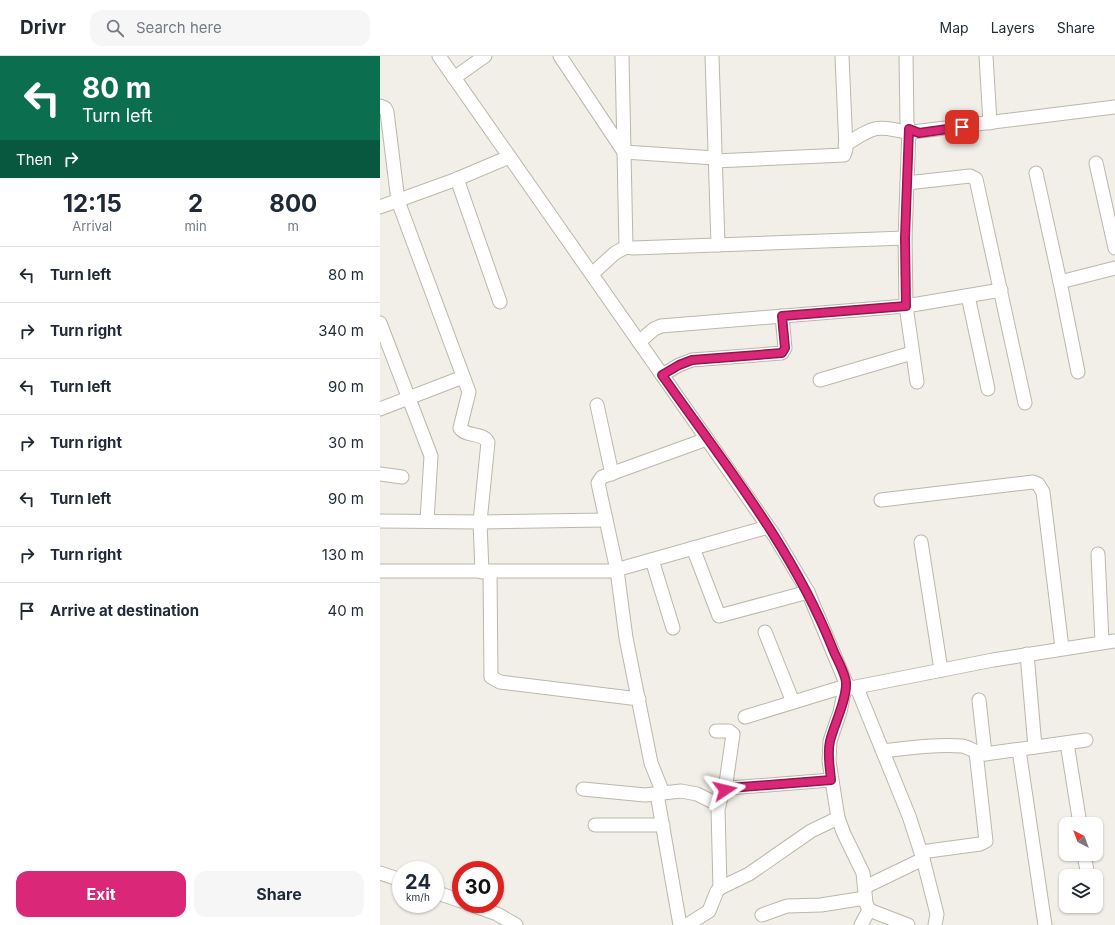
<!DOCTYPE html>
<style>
:root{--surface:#fff;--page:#f6f6f7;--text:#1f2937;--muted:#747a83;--line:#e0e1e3;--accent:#db2777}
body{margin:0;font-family:Inter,sans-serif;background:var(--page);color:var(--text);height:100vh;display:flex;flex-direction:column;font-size:15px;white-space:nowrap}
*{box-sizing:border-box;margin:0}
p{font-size:13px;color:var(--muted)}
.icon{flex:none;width:22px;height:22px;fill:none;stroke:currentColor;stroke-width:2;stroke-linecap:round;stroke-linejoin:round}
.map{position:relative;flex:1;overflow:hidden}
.details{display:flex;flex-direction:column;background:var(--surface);width:380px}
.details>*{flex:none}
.hud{background:#0b6e4f;color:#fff;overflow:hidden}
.needle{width:26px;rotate:319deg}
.buttons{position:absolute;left:679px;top:761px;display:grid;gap:8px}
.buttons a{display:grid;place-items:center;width:44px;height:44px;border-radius:8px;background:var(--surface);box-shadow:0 1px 3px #0004;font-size:20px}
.speed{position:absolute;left:12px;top:805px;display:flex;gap:8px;font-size:20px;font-weight:700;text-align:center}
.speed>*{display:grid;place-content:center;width:52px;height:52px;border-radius:50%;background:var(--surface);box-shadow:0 1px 3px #0004;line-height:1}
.speed small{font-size:10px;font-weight:400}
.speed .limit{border:6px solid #d22;background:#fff;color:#111}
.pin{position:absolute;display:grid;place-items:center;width:34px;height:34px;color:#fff;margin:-17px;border-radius:8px;box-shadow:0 2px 6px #0006}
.me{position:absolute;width:44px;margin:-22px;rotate:80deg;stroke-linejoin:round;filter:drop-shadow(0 0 3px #0008)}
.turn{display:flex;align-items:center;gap:14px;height:84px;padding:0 16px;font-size:18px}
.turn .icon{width:52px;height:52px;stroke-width:2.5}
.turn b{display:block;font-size:28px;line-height:34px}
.then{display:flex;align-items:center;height:38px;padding:0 16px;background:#0003;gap:8px;font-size:15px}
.eta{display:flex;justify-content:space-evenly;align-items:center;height:68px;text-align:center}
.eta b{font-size:24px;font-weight:700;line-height:28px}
.cta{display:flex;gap:8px;margin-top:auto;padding:8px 16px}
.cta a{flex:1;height:46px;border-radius:12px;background:var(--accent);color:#fff;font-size:16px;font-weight:700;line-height:46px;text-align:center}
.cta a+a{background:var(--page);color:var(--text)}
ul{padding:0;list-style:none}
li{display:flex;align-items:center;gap:12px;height:56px;padding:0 16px;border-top:1px solid var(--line)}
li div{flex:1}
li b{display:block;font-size:15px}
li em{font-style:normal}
header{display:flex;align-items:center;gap:24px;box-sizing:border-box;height:56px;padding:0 20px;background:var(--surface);border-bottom:1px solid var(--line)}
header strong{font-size:19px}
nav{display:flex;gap:22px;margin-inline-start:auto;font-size:14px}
.search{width:280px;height:36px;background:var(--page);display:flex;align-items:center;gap:10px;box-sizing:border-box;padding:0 14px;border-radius:12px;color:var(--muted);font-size:15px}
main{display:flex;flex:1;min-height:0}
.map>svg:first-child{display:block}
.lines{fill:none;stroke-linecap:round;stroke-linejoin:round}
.minor-casing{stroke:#bbb7ab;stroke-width:15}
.minor{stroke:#fff;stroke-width:13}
.route-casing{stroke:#8e194d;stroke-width:10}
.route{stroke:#db2777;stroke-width:7}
</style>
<header>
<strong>Drivr</strong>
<div class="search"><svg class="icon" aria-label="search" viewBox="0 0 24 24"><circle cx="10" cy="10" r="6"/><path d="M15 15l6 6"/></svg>Search here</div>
<nav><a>Map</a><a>Layers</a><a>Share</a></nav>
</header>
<main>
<section class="details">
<div class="hud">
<div class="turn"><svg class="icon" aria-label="left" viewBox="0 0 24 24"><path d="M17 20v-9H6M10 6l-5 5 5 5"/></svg><div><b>80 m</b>Turn left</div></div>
<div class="then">Then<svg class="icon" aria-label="right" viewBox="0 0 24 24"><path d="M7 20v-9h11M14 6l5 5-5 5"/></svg></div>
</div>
<div class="eta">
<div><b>12:15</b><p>Arrival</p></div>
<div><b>2</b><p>min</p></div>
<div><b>800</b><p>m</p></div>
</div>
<ul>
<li><svg class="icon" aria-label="left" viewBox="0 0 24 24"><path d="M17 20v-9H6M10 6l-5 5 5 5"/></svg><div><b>Turn left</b></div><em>80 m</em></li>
<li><svg class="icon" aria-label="right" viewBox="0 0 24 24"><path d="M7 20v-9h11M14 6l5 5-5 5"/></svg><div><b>Turn right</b></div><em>340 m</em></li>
<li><svg class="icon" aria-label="left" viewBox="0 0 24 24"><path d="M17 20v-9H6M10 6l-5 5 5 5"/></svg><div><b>Turn left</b></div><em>90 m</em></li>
<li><svg class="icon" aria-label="right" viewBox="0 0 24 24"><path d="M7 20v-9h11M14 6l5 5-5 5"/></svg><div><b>Turn right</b></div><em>30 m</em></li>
<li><svg class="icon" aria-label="left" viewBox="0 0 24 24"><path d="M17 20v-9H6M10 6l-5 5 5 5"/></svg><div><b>Turn left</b></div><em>90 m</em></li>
<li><svg class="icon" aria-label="right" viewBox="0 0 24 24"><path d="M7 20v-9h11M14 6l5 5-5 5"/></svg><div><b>Turn right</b></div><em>130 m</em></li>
<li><svg class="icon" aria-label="arrive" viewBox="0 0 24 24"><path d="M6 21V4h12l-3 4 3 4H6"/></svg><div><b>Arrive at destination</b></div><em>40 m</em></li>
</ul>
<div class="cta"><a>Exit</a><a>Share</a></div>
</section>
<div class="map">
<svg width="735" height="869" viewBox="0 0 735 869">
<rect width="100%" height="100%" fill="#f1efe7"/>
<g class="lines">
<!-- minor casing -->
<g class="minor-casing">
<g id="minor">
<polyline points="59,0 394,479 428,536 466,627 471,632 613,604 735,585"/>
<polyline points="180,0 244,96 335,102"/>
<polyline points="242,0 246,191 253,192 525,182"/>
<polyline points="332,0 338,189"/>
<polyline points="526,0 527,68 529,73 533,76 735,51"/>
<polyline points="606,0 610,67"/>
<polyline points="74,22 105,0"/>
<path d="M0,50L5,52L7,56L18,145L89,336L80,372C86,381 102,376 108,386L100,466L102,516"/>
<polyline points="529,73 525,182 526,250 537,326"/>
<path d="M465,89C493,71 496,68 529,77"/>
<polyline points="335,105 464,99 466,93 462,0"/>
<polyline points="716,107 735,192"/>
<polyline points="656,117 680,226"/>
<polyline points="77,123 120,246"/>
<polyline points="527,127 590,120 596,123 645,347"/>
<polyline points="0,151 77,123 129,101"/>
<polyline points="212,218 235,197 246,191"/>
<polyline points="588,240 608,333"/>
<polyline points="0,267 51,400 47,465"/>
<polyline points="259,286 274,273 281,270 526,250 621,234"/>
<polyline points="698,316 680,226 735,212"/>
<polyline points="282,319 299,309 312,304 402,297 405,292 402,260"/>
<polyline points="440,324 532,297"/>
<polyline points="217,349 232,418"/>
<polyline points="0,353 83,321"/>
<polyline points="0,418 22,421"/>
<polyline points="501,444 653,426 658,428 663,436 682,592"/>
<polyline points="0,465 100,466 225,464"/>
<polyline points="541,486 561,614"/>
<polyline points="313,492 339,560 428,536"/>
<polyline points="718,498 722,586"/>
<polyline points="272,504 293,572"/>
<polyline points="0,515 232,515 388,471"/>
<polyline points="110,516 111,621 120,626 259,643"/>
<polyline points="385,576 413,646"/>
<polyline points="647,598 655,691"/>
<polyline points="466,627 460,656 450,685 449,705 458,762 464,778 483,817 486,847 489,854 528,869"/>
<polyline points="477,632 529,760 543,803 557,858 555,869"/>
<polyline points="599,644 605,698"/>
<polyline points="365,661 466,630"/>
<polyline points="336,675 349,675 353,678 345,734"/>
<polyline points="687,687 700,768"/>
<polyline points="639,694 665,869"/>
<path d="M503,695C529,692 556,688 582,690C590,691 596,698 605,698L706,684"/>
<polyline points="203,733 265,739 301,735 317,738 339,749"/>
<polyline points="283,737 271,707 246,582 237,514 218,427 222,421 327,383"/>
<polyline points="277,738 300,869"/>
<polyline points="215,769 283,769"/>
<polyline points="541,796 600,788 606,785 596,696"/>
<polyline points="704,798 708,820"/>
<polyline points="0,817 21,824"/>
<polyline points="485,831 543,803"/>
<path d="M340,832L338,753C340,745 341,736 349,732L451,724"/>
<polyline points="55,836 81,845"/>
<polyline points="89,848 117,858 136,869"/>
<polyline points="382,859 407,850 441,849 485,842"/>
<polyline points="307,869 329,855 337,835 340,832 369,818 431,775 458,762"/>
<polyline points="481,869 489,854"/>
</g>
</g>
<!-- minor -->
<use href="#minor" class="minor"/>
</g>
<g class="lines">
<!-- route casing -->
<g class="route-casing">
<path id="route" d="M345,734L349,732L451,724C450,711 447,698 450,685C454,669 467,643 466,627C466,618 455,600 452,591C412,491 343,406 282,319L299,309L312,304L402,297L405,292L402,260L526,250L525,182L529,73L539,77L582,71"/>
</g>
<!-- route -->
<use href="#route" class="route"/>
</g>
</svg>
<div class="buttons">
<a><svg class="needle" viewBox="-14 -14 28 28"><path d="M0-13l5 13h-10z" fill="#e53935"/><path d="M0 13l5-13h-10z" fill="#747a83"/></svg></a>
<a><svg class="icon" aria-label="layers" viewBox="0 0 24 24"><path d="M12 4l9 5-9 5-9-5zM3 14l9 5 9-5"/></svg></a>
</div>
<div class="speed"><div>24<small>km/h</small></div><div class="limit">30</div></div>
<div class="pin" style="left:582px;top:71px;background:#d93025"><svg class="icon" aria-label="arrive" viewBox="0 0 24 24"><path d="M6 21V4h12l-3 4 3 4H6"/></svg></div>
<svg class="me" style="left:345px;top:734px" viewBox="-20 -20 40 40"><path d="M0-17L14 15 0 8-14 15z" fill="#db2777" stroke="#fff" stroke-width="4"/></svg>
</div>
</main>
